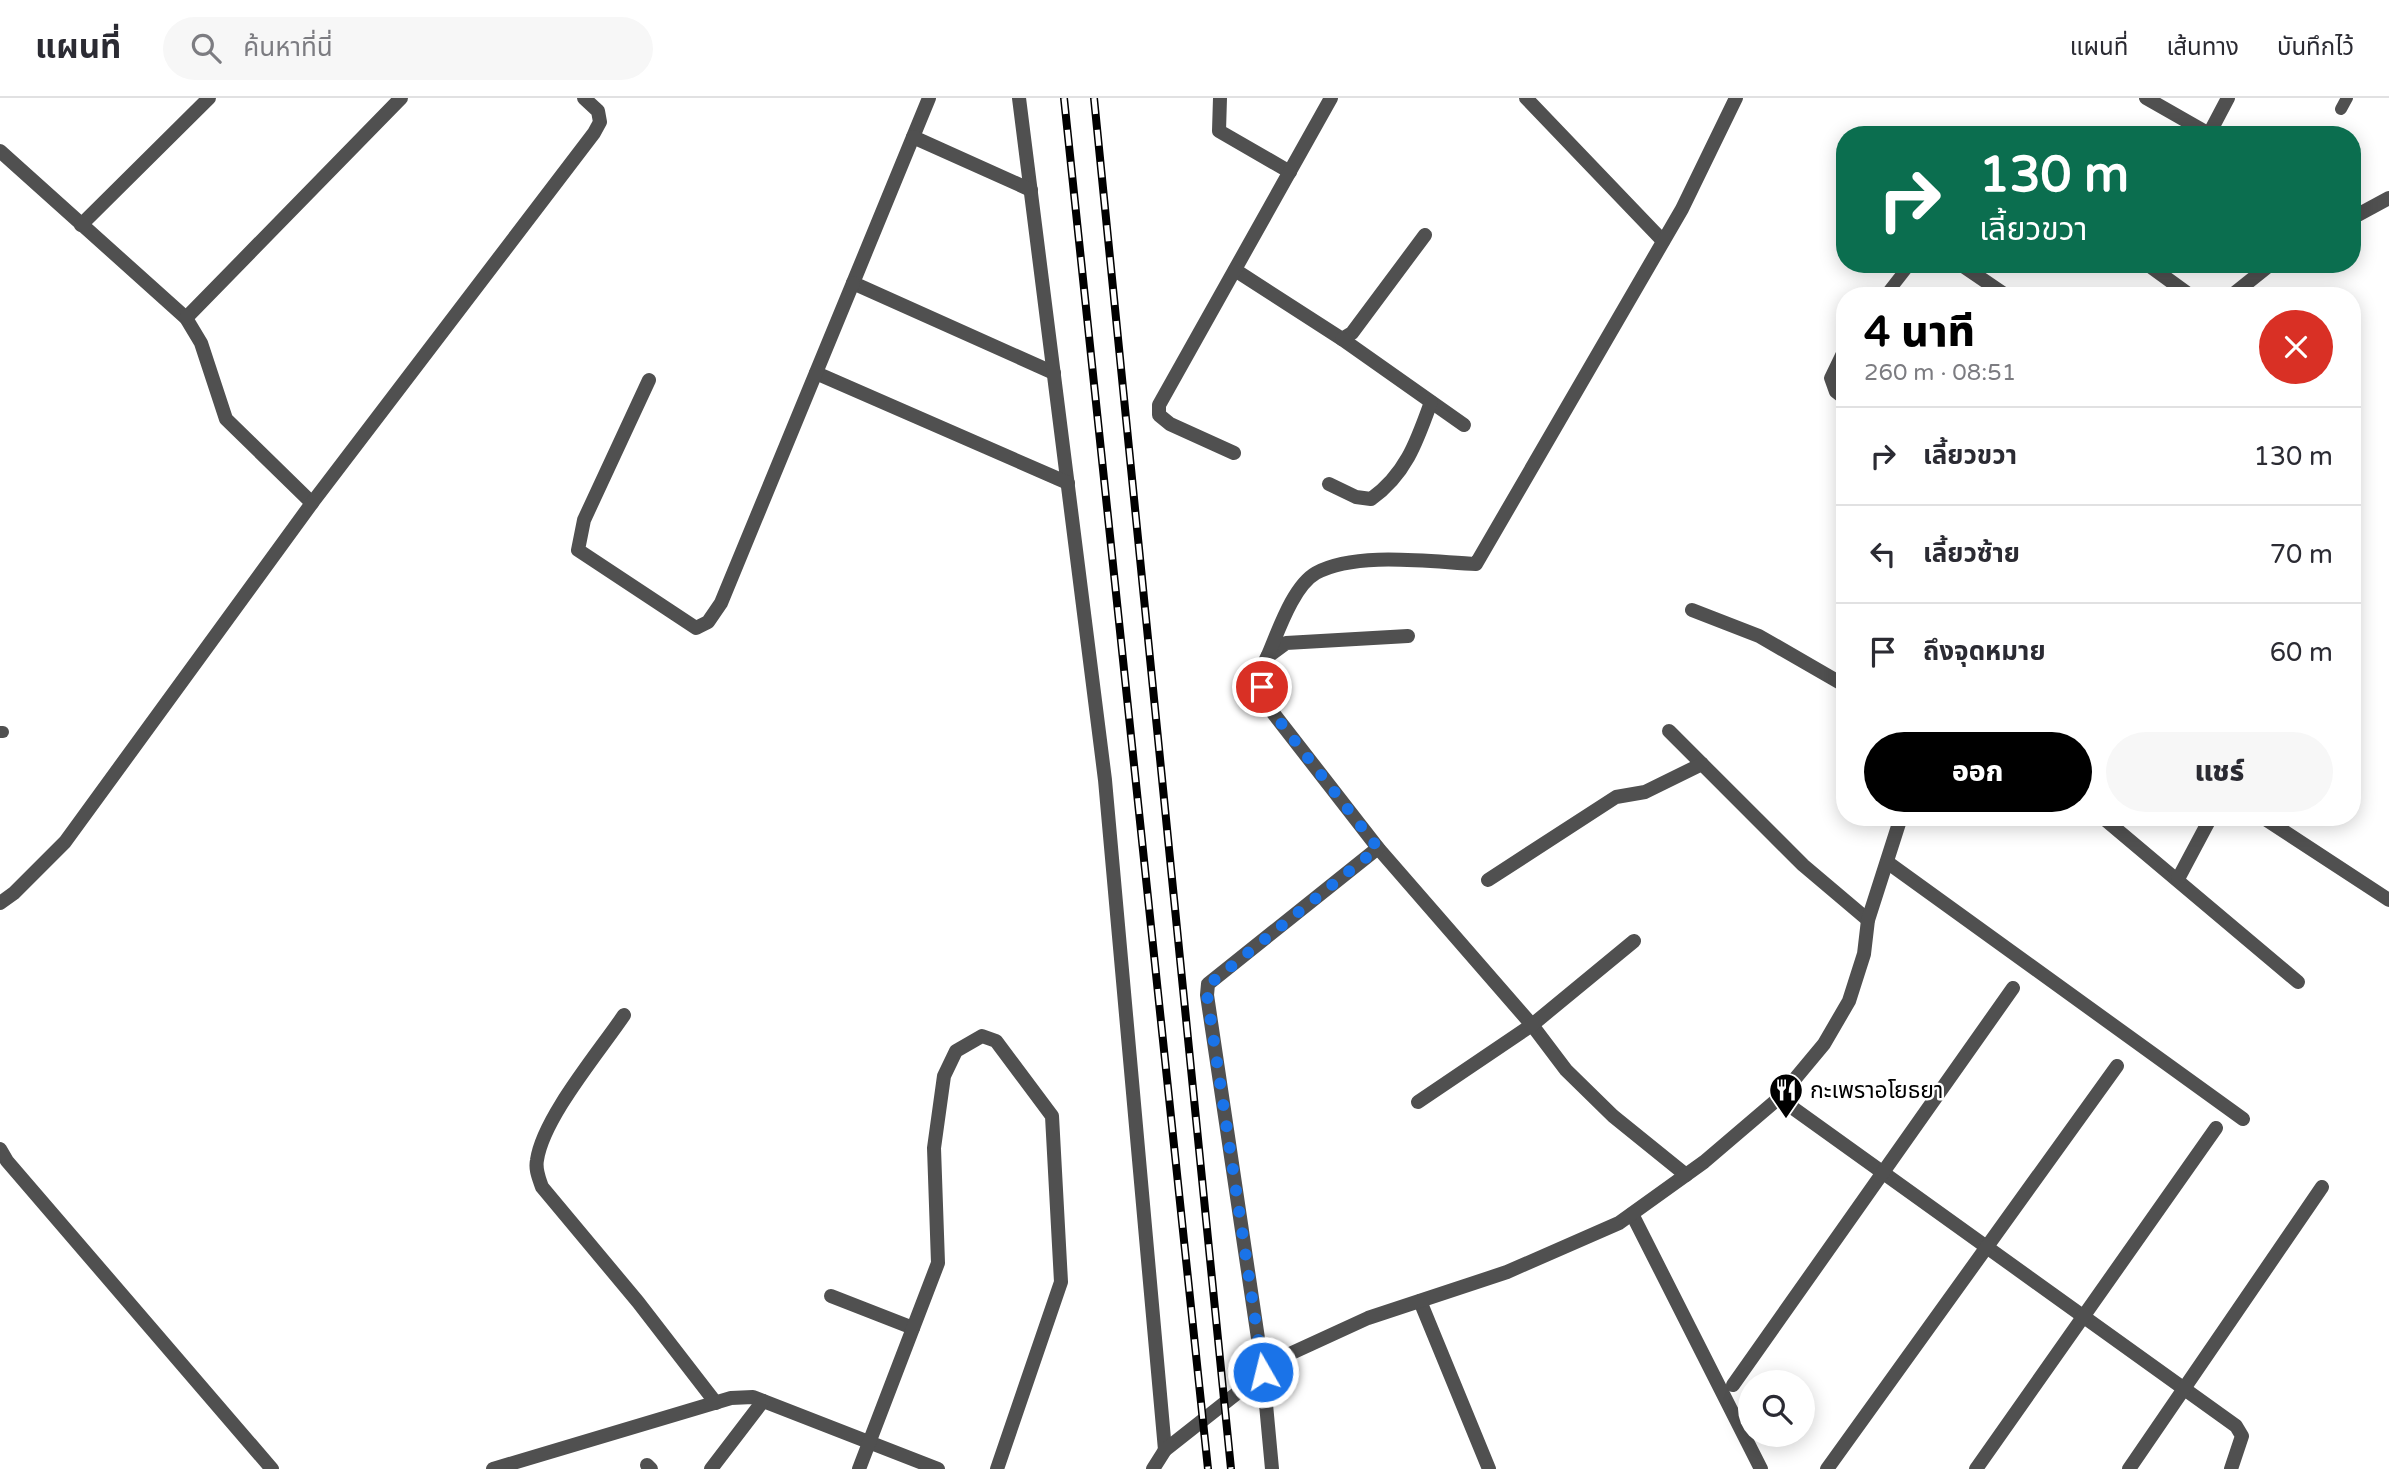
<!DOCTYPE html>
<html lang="th">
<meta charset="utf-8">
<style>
:root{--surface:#fff;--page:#f7f7f7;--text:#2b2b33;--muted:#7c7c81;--line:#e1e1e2;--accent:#000}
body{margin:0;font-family:"Varela Round","Noto Sans Thai",sans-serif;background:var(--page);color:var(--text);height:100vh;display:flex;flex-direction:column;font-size:26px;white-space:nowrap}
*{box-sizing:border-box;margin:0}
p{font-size:23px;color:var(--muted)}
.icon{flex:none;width:38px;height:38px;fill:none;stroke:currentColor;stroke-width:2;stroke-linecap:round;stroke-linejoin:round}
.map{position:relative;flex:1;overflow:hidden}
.sheet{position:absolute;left:1836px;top:189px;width:525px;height:539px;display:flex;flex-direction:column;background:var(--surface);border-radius:28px;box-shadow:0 4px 18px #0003}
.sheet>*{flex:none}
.guide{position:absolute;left:1836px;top:28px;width:525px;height:147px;border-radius:28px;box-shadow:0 4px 18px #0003;background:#0b6e4f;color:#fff;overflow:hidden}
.fabs{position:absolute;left:1738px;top:1272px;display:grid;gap:14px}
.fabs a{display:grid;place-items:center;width:77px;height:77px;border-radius:50%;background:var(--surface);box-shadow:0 4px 18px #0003;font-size:35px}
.pin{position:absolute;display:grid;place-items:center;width:60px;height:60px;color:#fff;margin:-30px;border:4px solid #fff;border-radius:50%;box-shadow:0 2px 7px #0007}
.me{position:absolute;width:77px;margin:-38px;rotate:352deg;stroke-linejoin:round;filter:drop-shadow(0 0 5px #0008)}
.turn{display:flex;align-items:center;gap:24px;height:147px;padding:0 28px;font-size:32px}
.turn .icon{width:91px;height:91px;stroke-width:2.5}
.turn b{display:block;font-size:49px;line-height:60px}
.round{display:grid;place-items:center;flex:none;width:74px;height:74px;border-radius:37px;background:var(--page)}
.headline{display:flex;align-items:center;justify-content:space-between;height:119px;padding:0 28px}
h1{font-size:42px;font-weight:800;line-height:52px;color:var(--accent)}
.button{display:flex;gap:14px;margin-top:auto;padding:14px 28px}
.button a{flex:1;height:80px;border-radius:42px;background:var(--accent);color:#fff;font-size:28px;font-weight:800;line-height:80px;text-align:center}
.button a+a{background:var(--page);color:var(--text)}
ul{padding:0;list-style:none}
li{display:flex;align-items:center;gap:21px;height:98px;padding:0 28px;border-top:2px solid var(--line)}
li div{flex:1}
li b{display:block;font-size:26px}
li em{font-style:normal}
header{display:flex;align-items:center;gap:42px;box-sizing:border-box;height:98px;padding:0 35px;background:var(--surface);border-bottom:2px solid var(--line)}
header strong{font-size:33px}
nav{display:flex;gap:38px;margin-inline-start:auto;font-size:24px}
.search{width:490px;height:63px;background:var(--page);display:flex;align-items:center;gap:18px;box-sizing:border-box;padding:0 24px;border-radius:38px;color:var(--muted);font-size:26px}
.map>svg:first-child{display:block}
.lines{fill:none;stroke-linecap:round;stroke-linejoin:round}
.lane{stroke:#505050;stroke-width:12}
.street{stroke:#505050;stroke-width:14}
.rail-casing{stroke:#000;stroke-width:8}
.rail{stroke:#fff;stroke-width:5;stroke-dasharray:16;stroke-linecap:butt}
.route{stroke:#1a73e8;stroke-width:12;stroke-dasharray:0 21.6}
.labels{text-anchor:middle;stroke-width:5;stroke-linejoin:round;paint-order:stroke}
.poi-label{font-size:23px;fill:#000;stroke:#fff;text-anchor:start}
</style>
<header>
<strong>แผนที่</strong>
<div class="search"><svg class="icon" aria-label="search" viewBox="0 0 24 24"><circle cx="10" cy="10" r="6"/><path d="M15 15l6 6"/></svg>ค้นหาที่นี่</div>
<nav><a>แผนที่</a><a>เส้นทาง</a><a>บันทึกไว้</a></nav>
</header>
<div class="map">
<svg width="2389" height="1371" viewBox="0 0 2389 1371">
<rect width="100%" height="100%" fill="#fff"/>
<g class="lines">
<!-- lane -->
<g class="lane">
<polyline points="2341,11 2347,0"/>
<polyline points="1885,198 1910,166"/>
<polyline points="1844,251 1830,280 1835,294 1844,301"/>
<polyline points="0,634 3,634"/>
</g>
<!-- street -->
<g class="street">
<polyline points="929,0 853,185 1054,275"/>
<polyline points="1019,0 1105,682 1165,1352"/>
<polyline points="1220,0 1219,33 1290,74"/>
<polyline points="1526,0 1663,143"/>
<polyline points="2146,0 2211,37"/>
<polyline points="2209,36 2228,0"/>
<polyline points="913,39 1031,92"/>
<polyline points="0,53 186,220 201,245 226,321 312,405"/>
<polyline points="2352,120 2389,100"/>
<polyline points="81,127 209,0"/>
<polyline points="1960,166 2007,198"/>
<polyline points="2147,166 2191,198"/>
<polyline points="1235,172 1342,241 1352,235 1425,137"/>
<polyline points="2231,198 2271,166"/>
<polyline points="186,220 401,0"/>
<polyline points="1342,241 1464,327"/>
<polyline points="816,275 1068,385"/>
<polyline points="649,282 584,422 578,452 696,530 708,524 721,505 853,185"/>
<polyline points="1234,355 1170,326 1159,317 1159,307 1331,0"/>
<path d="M1329,386L1356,399L1371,401C1406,376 1417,343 1431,304"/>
<polyline points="1692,512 1759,538 1844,587"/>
<polyline points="1408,538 1286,545 1267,559 1259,576 1263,602 1378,750 1532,927 1566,972 1613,1018 1686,1077"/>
<path d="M1268,557C1278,534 1293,488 1316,475C1356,453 1431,464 1476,466L1682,111L1736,0"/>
<polyline points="1669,633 1803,767 1868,822"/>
<polyline points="2102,719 2298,884"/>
<polyline points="2262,719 2389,802"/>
<polyline points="1887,764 2243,1021"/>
<polyline points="2178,781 2211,719"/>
<polyline points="1488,782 1616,699 1645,694 1702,666"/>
<polyline points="0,805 14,795 65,744 312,405 594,35 600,24 598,13 584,0"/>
<path d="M624,917C599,954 543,1020 537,1062C535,1072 539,1080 542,1089L638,1204L716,1305"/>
<polyline points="1779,1000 2236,1328 2242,1338 2231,1371"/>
<polyline points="1418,1004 1532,927 1634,843"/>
<polyline points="0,1051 7,1063 272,1371"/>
<polyline points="1632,1116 1761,1371"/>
<polyline points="831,1198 913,1230"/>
<polyline points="1420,1203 1489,1371"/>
<polyline points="1733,1287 2013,890"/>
<polyline points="647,1367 651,1371"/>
<polyline points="493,1371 731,1300 753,1299 938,1371"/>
<polyline points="711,1371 763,1303"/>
<polyline points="859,1371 938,1165 934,1050 944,978 956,953 982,938 996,943 1052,1018 1061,1184 997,1371"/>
<polyline points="1153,1371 1165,1352 1283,1259 1368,1220 1507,1174 1619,1125 1704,1064 1779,1000 1824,946 1849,903 1864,856 1868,822 1901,719"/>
<polyline points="1272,1371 1263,1274 1207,897 1208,886 1378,750"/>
<polyline points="1827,1371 2117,968"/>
<polyline points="1976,1371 2216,1030"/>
<polyline points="2129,1371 2322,1089"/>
</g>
<!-- rail casing -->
<g class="rail-casing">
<g id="rail">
<polyline points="1064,0 1208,1371"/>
<polyline points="1094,0 1231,1371"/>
</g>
</g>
<!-- rail -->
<use href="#rail" class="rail"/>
</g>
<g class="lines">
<!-- route -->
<polyline class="route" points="1262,589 1263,602 1378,750 1208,887 1207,897 1263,1274"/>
</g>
<!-- icons -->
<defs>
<g id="restaurant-pin" transform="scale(1.75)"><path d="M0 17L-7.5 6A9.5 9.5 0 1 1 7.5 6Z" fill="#000" stroke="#fff"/><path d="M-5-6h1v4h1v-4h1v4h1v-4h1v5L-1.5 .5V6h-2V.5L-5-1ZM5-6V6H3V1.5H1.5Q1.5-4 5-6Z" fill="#fff"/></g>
</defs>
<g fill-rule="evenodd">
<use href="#restaurant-pin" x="1786" y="992"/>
</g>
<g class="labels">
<!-- poi labels -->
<g class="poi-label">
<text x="1810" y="1000">กะเพราอโยธยา</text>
</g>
</g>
</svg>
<div class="fabs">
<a><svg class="icon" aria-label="search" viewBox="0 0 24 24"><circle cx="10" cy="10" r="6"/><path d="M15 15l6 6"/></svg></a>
</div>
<div class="pin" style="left:1262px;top:589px;background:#d93025"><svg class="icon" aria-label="arrive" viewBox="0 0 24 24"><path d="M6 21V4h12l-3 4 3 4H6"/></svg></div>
<svg class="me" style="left:1263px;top:1274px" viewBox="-20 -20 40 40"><circle r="17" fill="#1a73e8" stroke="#fff" stroke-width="3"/><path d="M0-11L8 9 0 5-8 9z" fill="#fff"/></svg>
<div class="guide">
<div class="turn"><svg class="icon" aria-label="right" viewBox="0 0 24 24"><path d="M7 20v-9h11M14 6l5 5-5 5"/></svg><div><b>130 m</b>เลี้ยวขวา</div></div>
</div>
<section class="sheet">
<div class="headline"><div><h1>4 นาที</h1><p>260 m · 08:51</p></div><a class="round" style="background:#d93025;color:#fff"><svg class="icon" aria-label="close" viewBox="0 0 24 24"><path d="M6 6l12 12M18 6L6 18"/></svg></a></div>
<ul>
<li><svg class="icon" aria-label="right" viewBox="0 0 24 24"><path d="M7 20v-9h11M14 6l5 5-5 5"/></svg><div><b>เลี้ยวขวา</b></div><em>130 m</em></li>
<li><svg class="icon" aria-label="left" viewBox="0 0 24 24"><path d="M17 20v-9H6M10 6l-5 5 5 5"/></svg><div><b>เลี้ยวซ้าย</b></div><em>70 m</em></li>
<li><svg class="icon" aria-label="arrive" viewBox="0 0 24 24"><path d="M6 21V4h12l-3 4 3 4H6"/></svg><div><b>ถึงจุดหมาย</b></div><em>60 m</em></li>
</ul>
<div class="button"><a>ออก</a><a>แชร์</a></div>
</section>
</div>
